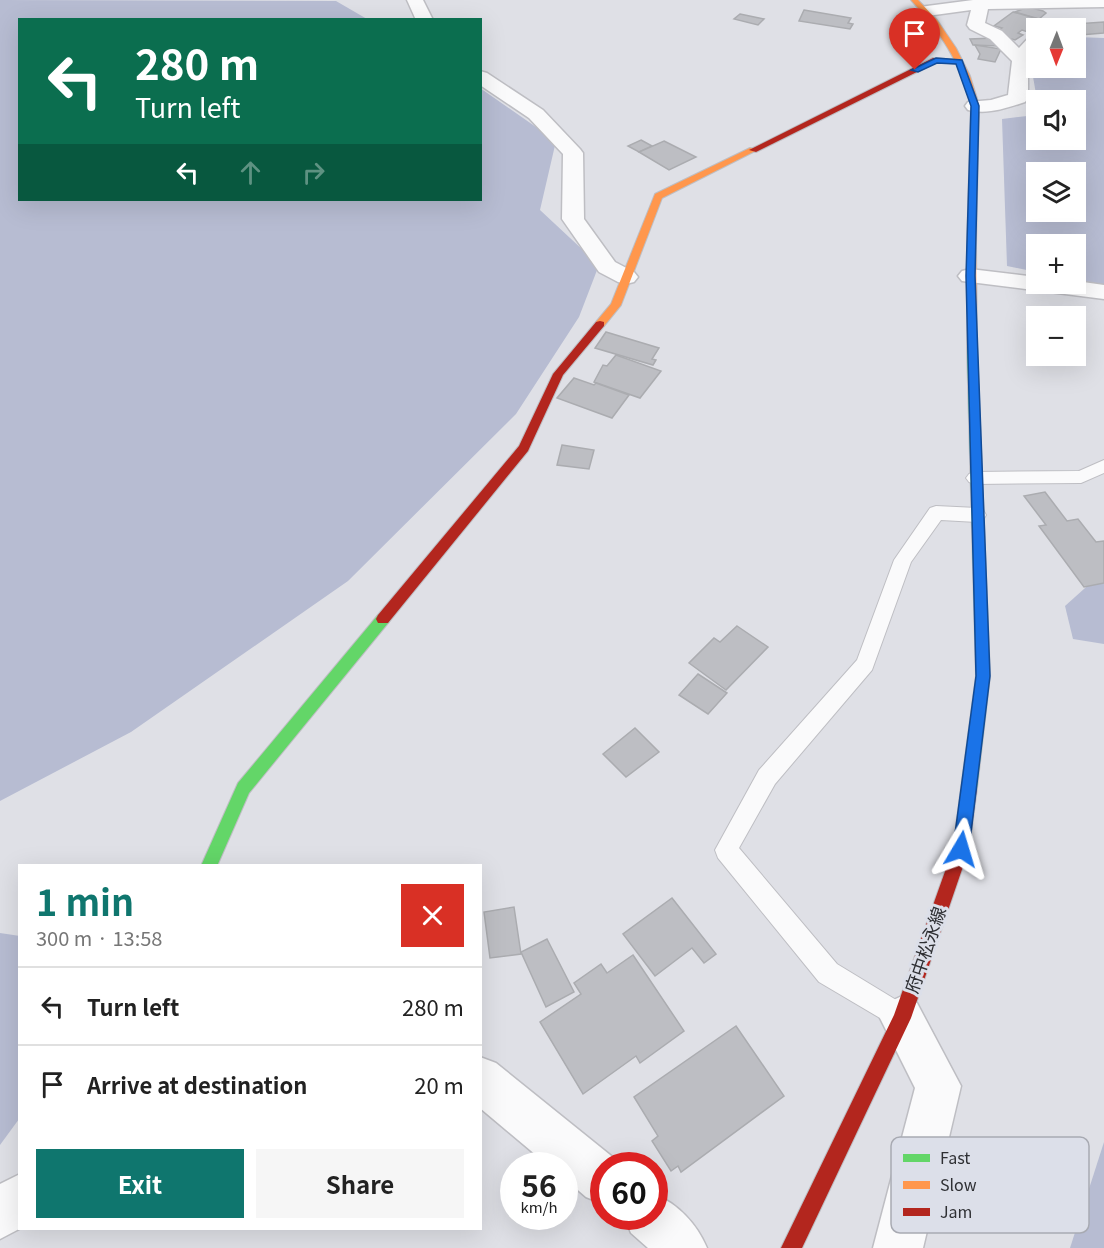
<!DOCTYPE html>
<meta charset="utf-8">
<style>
:root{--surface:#fff;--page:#f6f6f6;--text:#222;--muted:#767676;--line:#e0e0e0;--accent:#0f766e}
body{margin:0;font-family:Georgia,"Noto Sans JP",serif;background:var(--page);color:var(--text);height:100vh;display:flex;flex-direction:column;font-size:22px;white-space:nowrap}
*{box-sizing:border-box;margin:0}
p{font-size:20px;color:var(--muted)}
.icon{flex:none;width:33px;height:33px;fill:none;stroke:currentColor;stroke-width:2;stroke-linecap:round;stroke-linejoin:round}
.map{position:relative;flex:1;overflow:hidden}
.details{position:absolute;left:18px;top:864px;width:464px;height:366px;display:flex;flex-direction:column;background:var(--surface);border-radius:0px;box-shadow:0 6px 24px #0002}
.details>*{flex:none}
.hud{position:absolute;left:18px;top:18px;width:464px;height:183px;border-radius:0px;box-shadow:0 6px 24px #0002;background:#0b6e4f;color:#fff;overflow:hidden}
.needle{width:39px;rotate:181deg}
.buttons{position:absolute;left:1026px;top:18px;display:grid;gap:12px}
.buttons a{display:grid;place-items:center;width:60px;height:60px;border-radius:0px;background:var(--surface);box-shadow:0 6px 24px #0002;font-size:30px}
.speed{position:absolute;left:500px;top:1152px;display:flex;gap:12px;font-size:30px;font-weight:700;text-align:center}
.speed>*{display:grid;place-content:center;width:78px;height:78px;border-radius:50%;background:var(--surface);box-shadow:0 6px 24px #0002;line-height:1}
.speed small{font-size:15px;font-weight:400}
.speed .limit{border:9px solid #d22;background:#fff;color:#111}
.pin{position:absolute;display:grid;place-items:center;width:51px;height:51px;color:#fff;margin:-62px -26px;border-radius:50% 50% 50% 0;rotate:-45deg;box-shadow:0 0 6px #0007}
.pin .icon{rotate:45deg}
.me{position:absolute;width:66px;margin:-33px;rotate:7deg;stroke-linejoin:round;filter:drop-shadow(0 0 4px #0008)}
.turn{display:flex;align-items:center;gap:21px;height:126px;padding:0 18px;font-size:27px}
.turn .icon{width:78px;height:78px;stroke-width:2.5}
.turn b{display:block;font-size:42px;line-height:51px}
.lanes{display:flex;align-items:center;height:57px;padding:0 18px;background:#0003;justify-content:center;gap:30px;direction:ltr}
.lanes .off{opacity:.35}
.round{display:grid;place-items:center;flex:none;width:63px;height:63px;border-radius:0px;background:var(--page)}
.headline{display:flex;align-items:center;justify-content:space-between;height:102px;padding:0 18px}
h1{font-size:36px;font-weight:700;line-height:45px;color:var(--accent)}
.button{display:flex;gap:12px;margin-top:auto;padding:12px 18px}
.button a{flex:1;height:69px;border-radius:0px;background:var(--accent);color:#fff;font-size:24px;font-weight:700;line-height:69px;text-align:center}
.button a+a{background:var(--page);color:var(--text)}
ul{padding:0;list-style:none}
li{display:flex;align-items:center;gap:18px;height:78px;padding:0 18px;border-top:2px solid var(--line)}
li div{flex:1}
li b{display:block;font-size:22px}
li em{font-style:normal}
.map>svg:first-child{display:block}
.forest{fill:#b7bcd2;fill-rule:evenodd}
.building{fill:#bdbec3;stroke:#abacb0;stroke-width:1.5}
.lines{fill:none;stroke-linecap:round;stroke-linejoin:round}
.lane-casing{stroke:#bebec3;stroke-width:2}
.street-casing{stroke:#bebec3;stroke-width:3}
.fast-casing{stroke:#bebec3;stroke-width:2}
.slow-casing{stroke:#bebec3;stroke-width:2}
.jam-casing{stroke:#bebec3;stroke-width:2}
.lane{fill:#fafafb;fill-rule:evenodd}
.street{fill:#fafafb;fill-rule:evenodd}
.fast{fill:#63d668;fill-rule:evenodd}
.slow{fill:#ff974d;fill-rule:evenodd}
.jam{fill:#b3261e;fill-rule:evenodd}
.route{fill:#1a73e8;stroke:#114b97;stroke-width:1.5}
.labels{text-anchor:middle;stroke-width:6;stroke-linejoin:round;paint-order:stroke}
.street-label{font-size:18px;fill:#2e2f33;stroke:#dcdfe9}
.key{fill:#dcdfe9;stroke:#a8aab2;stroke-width:1.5}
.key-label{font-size:16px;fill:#2e2f33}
</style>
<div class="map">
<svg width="1104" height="1248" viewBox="0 0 1104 1248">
<rect width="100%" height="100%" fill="#dfe0e6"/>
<!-- forest -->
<g class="forest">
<polygon points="0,0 336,1 367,19 20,20 20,200 480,200 480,88 556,141 540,210 599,265 579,317 516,414 348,581 131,732 0,801"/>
<path d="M1076,37L1104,38V286L1076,280V244H1036V272L1007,266L1002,119L1036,115V140H1076V100H1037L1031,65L1036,58V68H1076ZM1036,172H1076V212H1036Z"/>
<polygon points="1104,571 1104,644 1073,639 1065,606"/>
<polygon points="0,933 20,936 19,1119 0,1145"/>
<polygon points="1104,1142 1104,1248 1070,1248"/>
</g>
<!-- building -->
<g class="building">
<polygon points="1028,7 1043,11 1046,13 1039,19 1015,12"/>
<polygon points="804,10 851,18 848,23 853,24 850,29 799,21"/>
<polygon points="1013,12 1038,19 1035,21 1043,24 1031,33 1022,30 1018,33 1023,35 1015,40 995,34 1002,28 994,26"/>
<polygon points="740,14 764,19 758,25 734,19"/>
<polygon points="1104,22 1104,33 1080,35 1076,28 1071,28 1078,27 1074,24"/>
<polygon points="994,38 998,46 973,45 970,39"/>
<polygon points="975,45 1001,49 995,62 978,59 980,54"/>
<polygon points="641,140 652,146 639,152 628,146"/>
<polygon points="664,141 696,157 669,170 639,152"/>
<polygon points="606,332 659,348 652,359 656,360 653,365 595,348"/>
<polygon points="616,355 661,371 640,398 594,382 603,365 607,366"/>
<polygon points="574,378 594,385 596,383 629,395 612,418 557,398"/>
<polygon points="562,445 594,450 589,469 557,465"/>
<polygon points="1045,492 1067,521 1078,519 1096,542 1104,541 1104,583 1084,587 1039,526 1046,525 1024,496"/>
<polygon points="737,626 768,647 726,690 689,663 714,638 720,642"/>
<polygon points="698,674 727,693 708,714 679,695"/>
<polygon points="635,728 659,752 626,777 603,754"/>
<polygon points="672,898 716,954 704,963 692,948 655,976 623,934"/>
<polygon points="514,907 521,954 490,958 484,912"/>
<polygon points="547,939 574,992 546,1007 521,952"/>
<polygon points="633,955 684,1031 640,1063 636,1056 583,1094 540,1022 581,994 574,983 601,964 607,973"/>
<polygon points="736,1026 784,1096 681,1172 678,1166 671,1171 652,1141 658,1136 634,1097"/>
</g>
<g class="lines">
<!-- lane casing -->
<g class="lane-casing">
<g id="lane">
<polygon points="1104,460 1104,473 1081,483 975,484 969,482 966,478 969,474 975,472 1079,471"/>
<polygon points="936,506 977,508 983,510 986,515 983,520 977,522 941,520 911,562 872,670 775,784 739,848 837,964 911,1009 915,1018 911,1027 902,1031 819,982 718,858 715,850 759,770 857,660 894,560 930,508"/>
</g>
</g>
<!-- street casing -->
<g class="street-casing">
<g id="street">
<polygon points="407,0 423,0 433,20 416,20"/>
<path d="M973,0H1104V7L988,9L985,23L1002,31L1019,48L1030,36L1036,35V49L1031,59L1028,74V98L1025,102C1006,108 988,115 968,110L965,106L968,102L991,100L1008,95L1012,61L990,39L970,29L967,25L971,10L927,16L921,15L918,11L921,7L927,6Z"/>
<polygon points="480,71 487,73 543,110 580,149 583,153 584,219 615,262 634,272 638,277 634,282 626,284 618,282 599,272 562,219 563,154 529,118 480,85"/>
<polygon points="970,269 1036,277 1036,284 1076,284 1076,281 1104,285 1104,299 962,281 958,276 962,271"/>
<polygon points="902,996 917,1003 961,1086 923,1248 873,1248 915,1088 880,1018 887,1003"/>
<polygon points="480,1057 496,1063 620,1163 621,1166 603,1166 603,1204 586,1197 564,1178 564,1166 549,1166 480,1108"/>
<polygon points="20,1174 21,1228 0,1239 0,1184"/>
<path d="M654,1194C678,1204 697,1224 707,1248H648L631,1233L624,1216H654Z"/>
</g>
</g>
<!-- fast casing -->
<g class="fast-casing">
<g id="fast">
<polygon points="972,344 977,347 990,676 977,788 974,793 969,795 964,793 961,788 976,676 967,347"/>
<polygon points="383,614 388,615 390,619 388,623 249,793 217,866 201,866 238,783 378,615"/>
</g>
</g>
<!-- slow casing -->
<g class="slow-casing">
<g id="slow">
<path d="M911,0H918L937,20L956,48L970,76L979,105L976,245L977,347L972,350L967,347V245L971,105C960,60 941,34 911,0Z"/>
<polygon points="750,148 757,150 662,198 621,305 604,326 596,326 596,322 611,304 655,194"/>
</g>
</g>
<!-- jam casing -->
<g class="jam-casing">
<g id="jam">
<polygon points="933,58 959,60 963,62 959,64 937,62 756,152 749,150"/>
<polygon points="600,321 604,322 604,326 563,375 528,451 388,623 378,623 376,619 378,615 519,446 553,374 596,322"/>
<polygon points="969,781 974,783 977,788 969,849 911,1018 802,1248 781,1248 894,1015 953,849 961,788 964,783"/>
</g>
</g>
<!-- lane -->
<use href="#lane" class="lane"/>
<!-- street -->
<use href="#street" class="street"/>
<!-- fast -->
<use href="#fast" class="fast"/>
<!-- slow -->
<use href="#slow" class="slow"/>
<!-- jam -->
<use href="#jam" class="jam"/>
</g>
<!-- route -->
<polygon class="route" points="936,58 962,60 979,106 975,276 990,676 969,849 967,854 961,857 955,854 953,849 976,676 966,276 971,106 956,64 937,63 918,72 911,70"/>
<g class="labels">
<!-- street labels -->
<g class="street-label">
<text transform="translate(926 950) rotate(-71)" y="6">府中松永線</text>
</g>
</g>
<!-- legend -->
<rect x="891" y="1137" width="198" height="96" rx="9" class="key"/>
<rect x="903" y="1154" width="27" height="8" fill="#63d668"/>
<rect x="903" y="1181" width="27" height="8" fill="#ff974d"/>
<rect x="903" y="1208" width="27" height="8" fill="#b3261e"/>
<g class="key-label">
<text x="940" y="1164">Fast</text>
<text x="940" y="1191">Slow</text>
<text x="940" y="1218">Jam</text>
</g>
</svg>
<div class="buttons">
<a><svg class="needle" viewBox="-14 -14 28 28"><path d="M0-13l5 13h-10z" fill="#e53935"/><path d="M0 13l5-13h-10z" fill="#767676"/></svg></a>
<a><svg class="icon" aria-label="sound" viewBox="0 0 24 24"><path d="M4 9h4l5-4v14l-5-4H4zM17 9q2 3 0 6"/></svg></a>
<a><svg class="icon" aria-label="layers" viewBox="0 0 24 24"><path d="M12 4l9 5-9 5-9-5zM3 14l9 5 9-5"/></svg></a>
<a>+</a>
<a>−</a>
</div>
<div class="speed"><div>56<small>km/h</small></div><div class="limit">60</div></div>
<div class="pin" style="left:915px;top:70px;background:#d93025"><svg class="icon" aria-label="arrive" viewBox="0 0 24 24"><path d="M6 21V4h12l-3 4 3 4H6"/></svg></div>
<svg class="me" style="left:961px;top:849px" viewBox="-20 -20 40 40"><path d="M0-17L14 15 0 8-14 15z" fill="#1a73e8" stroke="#fff" stroke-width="4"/></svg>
<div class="hud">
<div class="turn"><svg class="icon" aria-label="left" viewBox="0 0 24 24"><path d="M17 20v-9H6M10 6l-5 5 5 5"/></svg><div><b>280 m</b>Turn left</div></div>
<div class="lanes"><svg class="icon" aria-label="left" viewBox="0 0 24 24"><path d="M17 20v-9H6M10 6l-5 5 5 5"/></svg><svg class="icon off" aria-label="ahead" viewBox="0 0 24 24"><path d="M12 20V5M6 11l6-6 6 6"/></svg><svg class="icon off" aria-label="right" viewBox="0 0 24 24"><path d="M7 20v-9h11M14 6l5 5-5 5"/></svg></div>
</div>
<section class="details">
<div class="headline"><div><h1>1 min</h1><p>300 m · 13:58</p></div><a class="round" style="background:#d93025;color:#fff"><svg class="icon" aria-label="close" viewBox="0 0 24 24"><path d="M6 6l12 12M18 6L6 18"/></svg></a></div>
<ul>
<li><svg class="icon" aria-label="left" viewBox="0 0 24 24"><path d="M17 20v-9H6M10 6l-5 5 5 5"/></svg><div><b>Turn left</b></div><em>280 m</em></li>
<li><svg class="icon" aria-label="arrive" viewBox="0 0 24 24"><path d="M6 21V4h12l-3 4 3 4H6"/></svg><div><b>Arrive at destination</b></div><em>20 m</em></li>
</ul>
<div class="button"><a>Exit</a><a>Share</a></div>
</section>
</div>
